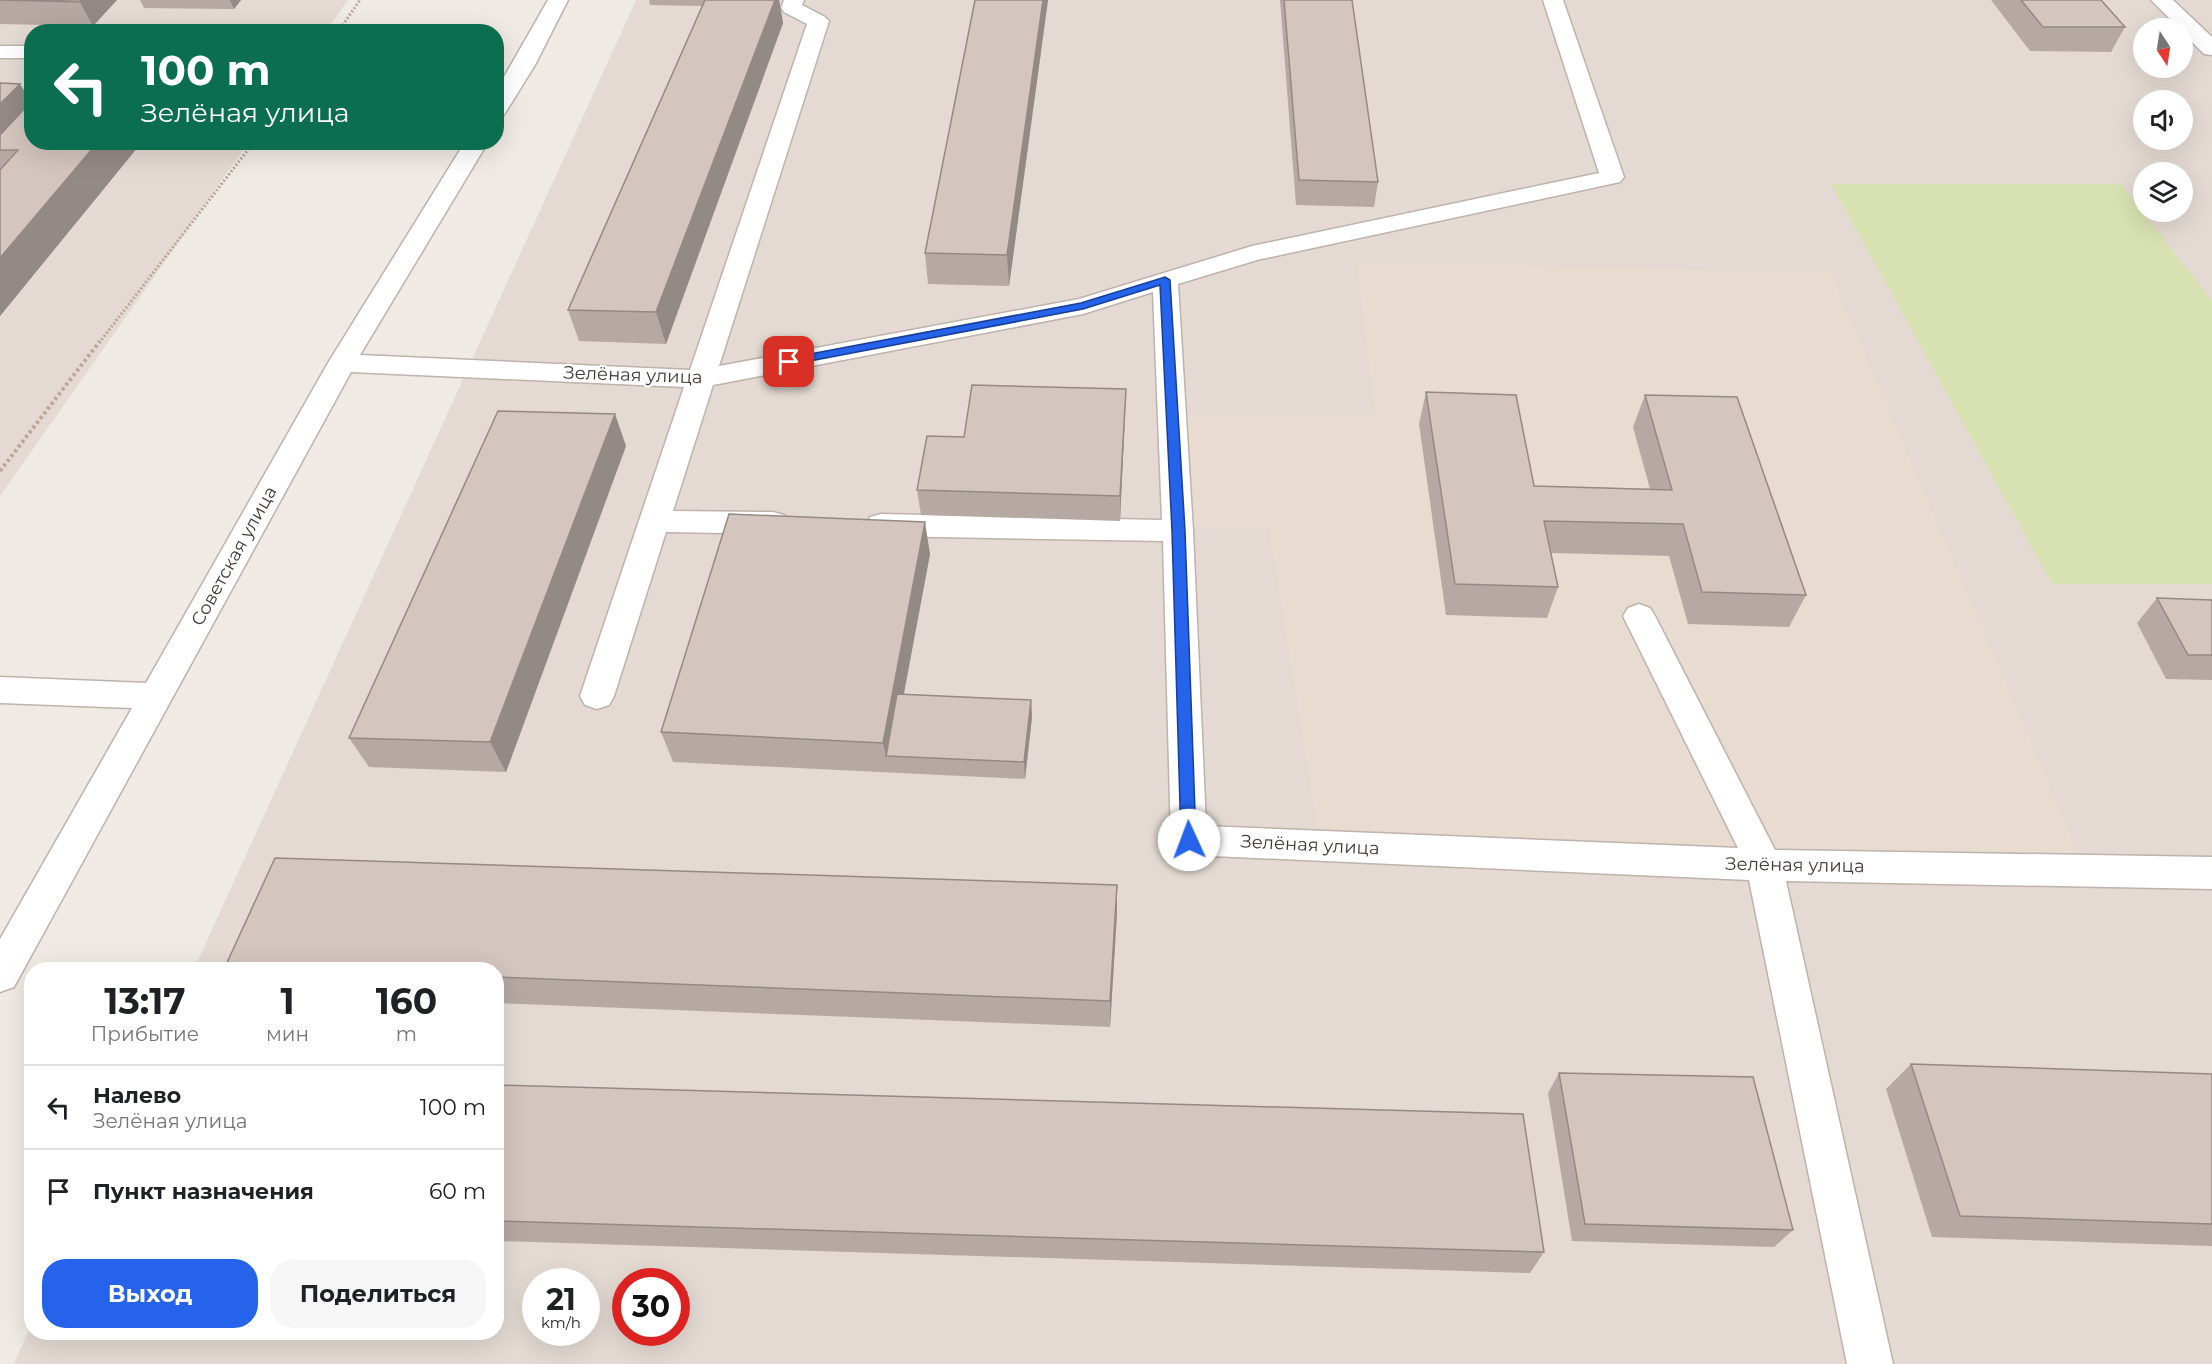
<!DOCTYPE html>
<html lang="ru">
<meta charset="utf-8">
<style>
:root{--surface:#fff;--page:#f6f6f6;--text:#202124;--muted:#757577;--line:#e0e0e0;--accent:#2563eb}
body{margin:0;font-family:Montserrat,sans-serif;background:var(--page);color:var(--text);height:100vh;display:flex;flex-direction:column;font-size:22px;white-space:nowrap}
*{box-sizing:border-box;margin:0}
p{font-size:20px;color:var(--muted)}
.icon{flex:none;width:33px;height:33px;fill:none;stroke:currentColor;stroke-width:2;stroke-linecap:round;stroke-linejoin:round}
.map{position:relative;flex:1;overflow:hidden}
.panel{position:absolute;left:24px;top:962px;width:480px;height:378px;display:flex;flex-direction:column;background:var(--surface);border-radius:24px;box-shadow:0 6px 24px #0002}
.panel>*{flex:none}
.hud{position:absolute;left:24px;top:24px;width:480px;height:126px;border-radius:24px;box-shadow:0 6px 24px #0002;background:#0b6e4f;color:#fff;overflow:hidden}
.needle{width:39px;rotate:168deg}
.buttons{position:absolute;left:2133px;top:18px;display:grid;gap:12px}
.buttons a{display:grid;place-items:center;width:60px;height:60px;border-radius:50%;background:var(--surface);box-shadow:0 6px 24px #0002;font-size:30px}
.speed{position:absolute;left:522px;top:1268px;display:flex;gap:12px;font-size:30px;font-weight:700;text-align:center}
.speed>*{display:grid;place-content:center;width:78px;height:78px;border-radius:50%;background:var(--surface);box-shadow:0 6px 24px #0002;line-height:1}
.speed small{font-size:15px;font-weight:400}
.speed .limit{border:9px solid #d22;background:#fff;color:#111}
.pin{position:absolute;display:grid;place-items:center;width:51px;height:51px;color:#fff;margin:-26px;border-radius:12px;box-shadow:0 3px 9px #0006}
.me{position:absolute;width:66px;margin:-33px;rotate:358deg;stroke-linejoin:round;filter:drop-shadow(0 0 4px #0008)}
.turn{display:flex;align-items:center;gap:21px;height:126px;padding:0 18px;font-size:27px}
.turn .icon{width:78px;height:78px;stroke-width:2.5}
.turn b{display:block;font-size:42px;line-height:51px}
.eta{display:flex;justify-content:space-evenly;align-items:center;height:102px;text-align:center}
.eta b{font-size:36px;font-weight:700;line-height:42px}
.action{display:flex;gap:12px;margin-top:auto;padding:12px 18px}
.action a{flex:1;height:69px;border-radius:24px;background:var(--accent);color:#fff;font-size:24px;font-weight:700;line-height:69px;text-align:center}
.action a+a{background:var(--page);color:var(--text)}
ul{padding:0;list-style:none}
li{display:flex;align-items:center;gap:18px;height:84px;padding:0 18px;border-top:2px solid var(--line)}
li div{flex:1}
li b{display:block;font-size:22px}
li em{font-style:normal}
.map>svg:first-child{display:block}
.residential{fill:#e4dad3;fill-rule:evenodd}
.education{fill:#e8dbcf}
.green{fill:#d8e1b1}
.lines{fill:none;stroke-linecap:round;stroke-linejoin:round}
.minor-casing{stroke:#beb2ab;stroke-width:3}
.path-far1{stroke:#bba79b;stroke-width:3;stroke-dasharray:2 2;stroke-linecap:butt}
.path{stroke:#bba79b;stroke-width:4;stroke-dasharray:3 3;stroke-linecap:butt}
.minor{fill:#fff;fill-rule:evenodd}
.wall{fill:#b6a9a3}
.shaded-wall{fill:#948a85}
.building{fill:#d4c5be;stroke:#948a85;stroke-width:1.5}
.route{fill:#2563eb;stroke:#184099;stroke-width:1.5}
.labels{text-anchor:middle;stroke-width:4.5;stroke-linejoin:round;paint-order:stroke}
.street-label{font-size:18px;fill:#423935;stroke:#fff}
</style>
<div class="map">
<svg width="2212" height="1364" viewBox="0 0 2212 1364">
<rect width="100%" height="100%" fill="#f0eae4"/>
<!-- residential -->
<g class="residential">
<polygon points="0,0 348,0 326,31 32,32 32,142 248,143 0,496"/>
<path d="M636,0H2212V1364H14L31,1325L32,1332H496V969H194ZM2144,28H2182V68H2144ZM2144,100H2182V140H2144ZM2144,172H2182V212H2144ZM536,1281H586V1332H536ZM626,1281H676V1332H626Z"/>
</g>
<!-- education -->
<polygon class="education" points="1357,263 1830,272 2088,877 1319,837 1269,528 1170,525 1161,415 1375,415"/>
<!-- green -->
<polygon class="green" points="1831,184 2121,184 2212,301 2212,584 2052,584"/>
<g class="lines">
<!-- minor casing -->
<g class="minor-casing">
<g id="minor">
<polygon points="548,0 568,0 535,65 507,110 504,115 496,117 496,91"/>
<polygon points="784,0 804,0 802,5 825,17 829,21 719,366 1079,299 1252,246 1599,173 1543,0 1563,0 1624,177 1620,182 1257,260 1178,284 1193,531 1206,826 1738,848 1623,616 1628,608 1639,604 1650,608 1655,616 1775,850 2212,857 2212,889 1786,881 1893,1364 1847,1364 1749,880 1189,855 1176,851 1171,840 1163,541 881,536 870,533 866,525 870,517 881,514 1162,520 1153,292 1083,314 713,385 673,511 773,512 784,515 788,523 784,531 773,534 666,532 614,696 609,705 597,709 585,705 580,696 684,387 351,372 14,987 0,992 0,939 132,708 0,703 0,677 146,683 328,363 465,142 488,142 360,355 690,370 807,24 784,12 781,8"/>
<polygon points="2151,0 2173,0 2212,37 2212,55 2204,54 2182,32 2182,28 2179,28"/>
<rect x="0" y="46" width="32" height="12"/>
</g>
</g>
<!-- path-far1 -->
<g class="path-far1">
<polyline points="338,32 360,0"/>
<polyline points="99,343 254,142"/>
</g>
<!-- path -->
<polyline class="path" points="0,471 100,341"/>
<!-- minor -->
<use href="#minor" class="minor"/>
</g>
<!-- wall -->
<g class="wall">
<polygon points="0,0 117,0 93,26 0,24"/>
<polygon points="140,0 241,0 234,9 144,8"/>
<polygon points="649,0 779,0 783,23 666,344 579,341 568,310 702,6 650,5"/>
<polygon points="975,0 1048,0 1009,286 928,284 925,253"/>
<polygon points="1280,0 1352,0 1378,182 1374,207 1296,205"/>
<polygon points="1991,0 2101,0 2125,27 2111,52 2030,51"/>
<polygon points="0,83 32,142 142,142 0,316"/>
<polygon points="1126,389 1125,414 1120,521 921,515 917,490 964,437"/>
<polygon points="1426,392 1534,486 1650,489 1633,427 1645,395 1806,595 1789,627 1688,624 1669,556 1551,553 1558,587 1547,618 1446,615 1419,424"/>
<polygon points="626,446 506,772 369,767 349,738"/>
<polygon points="930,554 904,694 1031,700 1032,717 1025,779 673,762 661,732"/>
<polygon points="2157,598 2212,600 2212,680 2166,679 2137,623"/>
<polygon points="1117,913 1110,1027 496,1003 496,969 227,969 225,967"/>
<polygon points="1911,1064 2212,1074 2212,1246 1932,1237 1886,1089"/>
<polygon points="1559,1073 1793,1230 1774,1247 1572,1241 1548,1093"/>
<polygon points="496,1085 1544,1252 1530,1273 496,1241"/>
</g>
<!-- shaded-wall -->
<g class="shaded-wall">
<polygon points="81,0 117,0 93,26 80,2"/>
<polygon points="230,0 241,0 234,9"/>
<polygon points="775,0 779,0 783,23 666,344 656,312"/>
<polygon points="1043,0 1048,0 1009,286 1007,255"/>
<polygon points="20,84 32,103 32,112 0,145 0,104"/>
<polygon points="98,142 142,142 0,316 0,258"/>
<polygon points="1126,389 1125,414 1120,521 1120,496"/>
<polygon points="615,414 626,446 506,772 490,742"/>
<polygon points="925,522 930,554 892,756 886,756 883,743"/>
<polygon points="1031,700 1032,717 1025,779 1024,762"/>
<polygon points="1117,885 1117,913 1110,1027 1110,1001"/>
</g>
<!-- building -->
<g class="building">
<polygon points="0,0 81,0 80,2"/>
<polygon points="705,0 775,0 656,312 568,310"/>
<polygon points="975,0 1043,0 1007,255 925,253"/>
<polygon points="1284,0 1352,0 1378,182 1299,180"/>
<polygon points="2021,0 2101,0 2125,27 2043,27"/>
<polygon points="0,83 20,84 0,104"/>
<polygon points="29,104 32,104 32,142 98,142 0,258 0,170 18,150 0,150 0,135"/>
<polygon points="972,385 1126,389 1120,496 917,490 927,436 964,437"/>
<polygon points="1426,392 1516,395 1534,486 1672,490 1645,395 1737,397 1806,595 1702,592 1683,524 1544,521 1558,587 1455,584"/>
<polygon points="498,411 615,414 490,742 349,738"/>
<polygon points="729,514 925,522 883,743 661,732"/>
<polygon points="2157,598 2212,600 2212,655 2188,655"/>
<polygon points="897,694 1031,700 1024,762 886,756"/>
<polygon points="275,858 1117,885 1110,1001 496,977 496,969 283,969 225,967"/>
<polygon points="1911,1064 2212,1074 2212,1224 1960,1216"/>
<polygon points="1559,1073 1753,1077 1793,1230 1585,1224"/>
<polygon points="496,1085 1523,1114 1544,1252 496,1221"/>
</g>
<!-- route -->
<polygon class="route" points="1165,277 1170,280 1185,531 1196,840 1194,844 1189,846 1183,844 1181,840 1172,531 1160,285 1083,309 789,365 784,362 789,358 1081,303"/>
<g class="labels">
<!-- street labels -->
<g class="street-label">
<text transform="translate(633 375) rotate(2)" y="6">Зелёная улица</text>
<text transform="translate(234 556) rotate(-61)" y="6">Советская улица</text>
<text transform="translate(1310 845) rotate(3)" y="6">Зелёная улица</text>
<text transform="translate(1795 865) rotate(1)" y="6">Зелёная улица</text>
</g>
</g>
</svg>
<div class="buttons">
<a><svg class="needle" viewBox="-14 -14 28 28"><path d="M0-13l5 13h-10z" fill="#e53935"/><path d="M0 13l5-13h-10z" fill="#757577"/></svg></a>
<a><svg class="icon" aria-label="sound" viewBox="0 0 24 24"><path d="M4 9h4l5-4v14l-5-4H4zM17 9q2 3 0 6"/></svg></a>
<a><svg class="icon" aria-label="layers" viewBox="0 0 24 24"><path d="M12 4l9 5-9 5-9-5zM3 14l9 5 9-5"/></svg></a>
</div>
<div class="speed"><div>21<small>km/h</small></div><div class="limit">30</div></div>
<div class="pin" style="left:789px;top:362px;background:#d93025"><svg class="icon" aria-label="arrive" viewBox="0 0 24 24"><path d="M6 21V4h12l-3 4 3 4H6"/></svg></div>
<svg class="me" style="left:1189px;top:840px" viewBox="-20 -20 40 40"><circle r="19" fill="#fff"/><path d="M0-13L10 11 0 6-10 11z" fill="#2563eb"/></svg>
<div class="hud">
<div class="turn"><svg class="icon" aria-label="left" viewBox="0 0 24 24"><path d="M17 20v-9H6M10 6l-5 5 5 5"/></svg><div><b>100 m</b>Зелёная улица</div></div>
</div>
<section class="panel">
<div class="eta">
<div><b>13:17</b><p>Прибытие</p></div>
<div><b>1</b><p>мин</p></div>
<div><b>160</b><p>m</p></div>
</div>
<ul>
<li><svg class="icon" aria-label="left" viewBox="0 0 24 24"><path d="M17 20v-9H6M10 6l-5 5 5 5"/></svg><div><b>Налево</b><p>Зелёная улица</p></div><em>100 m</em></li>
<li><svg class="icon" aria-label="arrive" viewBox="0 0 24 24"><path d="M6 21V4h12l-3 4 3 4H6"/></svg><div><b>Пункт назначения</b></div><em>60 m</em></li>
</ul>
<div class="action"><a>Выход</a><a>Поделиться</a></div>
</section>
</div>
